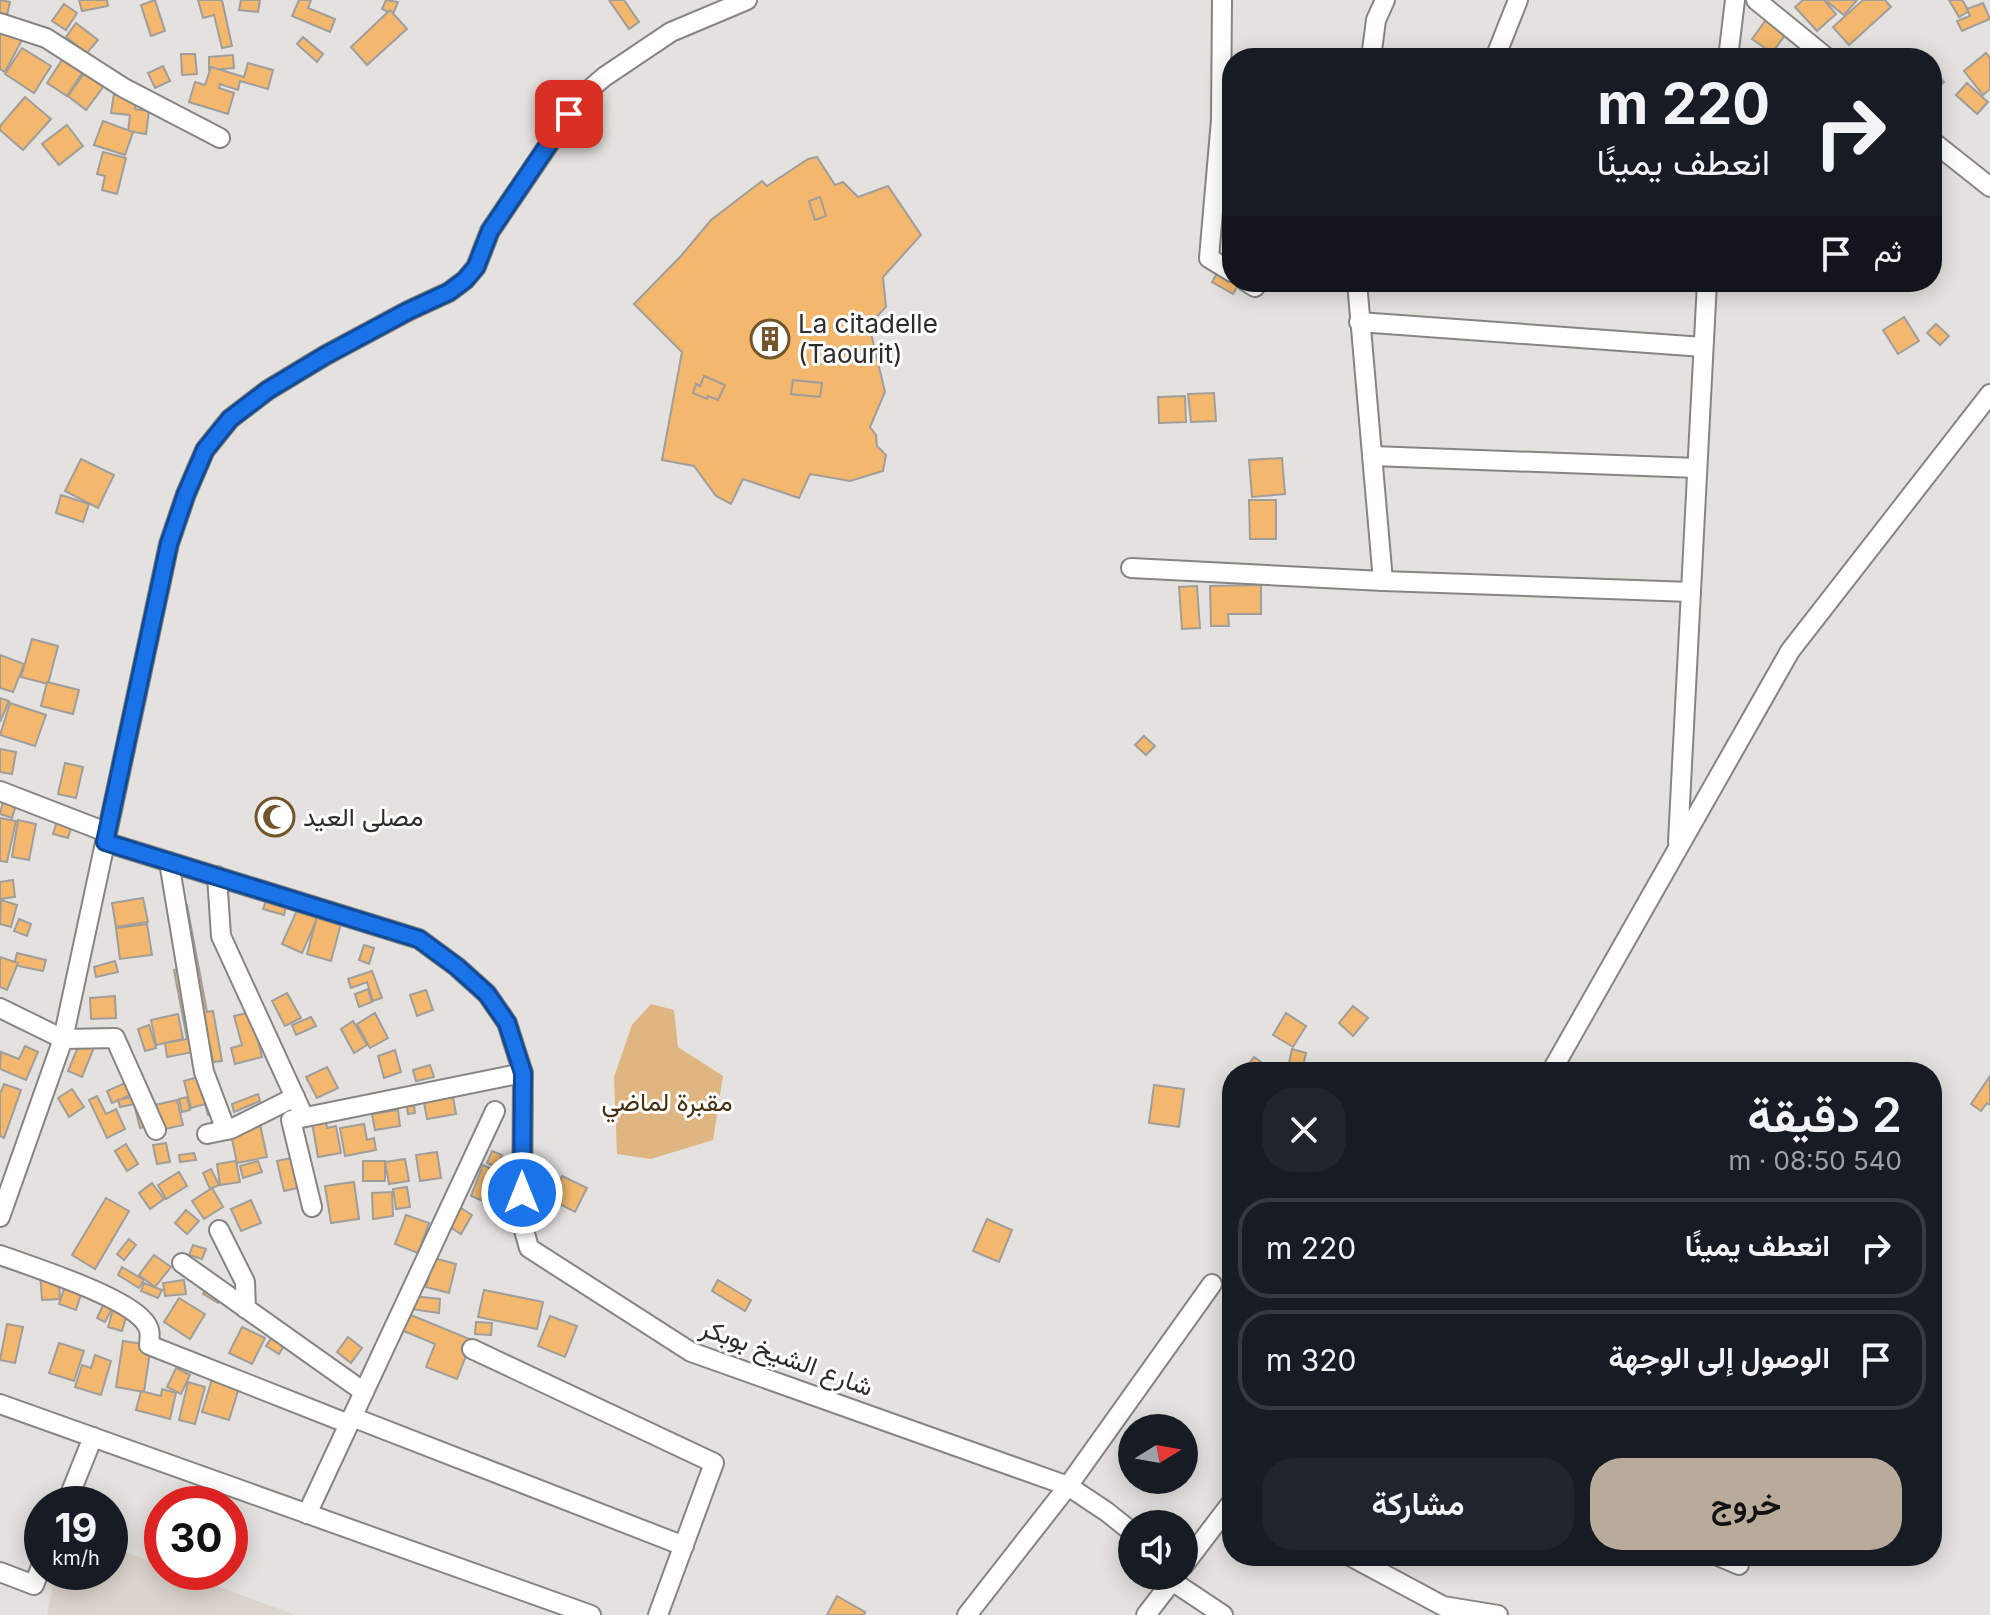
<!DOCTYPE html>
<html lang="ar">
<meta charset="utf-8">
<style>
:root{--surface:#171b24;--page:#20242c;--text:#f1f3f6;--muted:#9ea1a6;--line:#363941;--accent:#b9ab9a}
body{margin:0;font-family:Inter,Vazirmatn,sans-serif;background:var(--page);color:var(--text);direction:rtl;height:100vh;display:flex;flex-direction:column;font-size:30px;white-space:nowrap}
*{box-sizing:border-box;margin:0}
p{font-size:26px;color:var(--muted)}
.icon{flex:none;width:44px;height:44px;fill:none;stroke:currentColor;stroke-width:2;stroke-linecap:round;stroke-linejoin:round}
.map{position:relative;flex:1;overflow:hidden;direction:ltr}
.details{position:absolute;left:1222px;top:1062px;width:720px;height:504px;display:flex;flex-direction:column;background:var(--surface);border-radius:32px;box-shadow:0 4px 20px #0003;direction:rtl}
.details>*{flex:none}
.hud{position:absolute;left:1222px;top:48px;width:720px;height:244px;border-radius:32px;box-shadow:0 4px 20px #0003;direction:rtl;background:#171b24;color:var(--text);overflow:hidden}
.needle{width:52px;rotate:79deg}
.fabs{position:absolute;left:1118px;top:1414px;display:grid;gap:16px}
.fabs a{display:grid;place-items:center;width:80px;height:80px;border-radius:50%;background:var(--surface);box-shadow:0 4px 20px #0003;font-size:40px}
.speed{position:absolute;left:24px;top:1486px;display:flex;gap:16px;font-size:40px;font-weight:700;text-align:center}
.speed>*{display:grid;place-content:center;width:104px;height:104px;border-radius:50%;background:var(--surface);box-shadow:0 4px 20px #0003;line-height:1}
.speed small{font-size:20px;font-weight:400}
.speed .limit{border:12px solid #d22;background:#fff;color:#111}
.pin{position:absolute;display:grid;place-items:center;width:68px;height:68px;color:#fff;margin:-34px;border-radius:16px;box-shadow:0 4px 12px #0006}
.me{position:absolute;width:88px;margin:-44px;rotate:0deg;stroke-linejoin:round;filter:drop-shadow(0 0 6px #0008)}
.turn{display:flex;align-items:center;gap:28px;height:168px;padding:0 40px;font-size:36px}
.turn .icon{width:104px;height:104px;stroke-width:2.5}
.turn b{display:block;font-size:56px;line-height:68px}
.then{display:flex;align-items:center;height:76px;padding:0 40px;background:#0003;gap:16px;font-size:30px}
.round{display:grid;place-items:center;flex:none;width:84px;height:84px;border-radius:32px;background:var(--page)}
.overview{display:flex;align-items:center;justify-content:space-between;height:136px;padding:0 40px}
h1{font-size:48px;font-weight:600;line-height:60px}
.button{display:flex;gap:16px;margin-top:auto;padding:16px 40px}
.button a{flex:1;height:92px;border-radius:32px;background:var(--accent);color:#111;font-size:32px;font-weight:600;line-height:92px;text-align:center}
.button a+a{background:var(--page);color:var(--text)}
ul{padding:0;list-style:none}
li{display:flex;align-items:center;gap:24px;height:100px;margin:0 16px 12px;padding:0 24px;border:4px solid var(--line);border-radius:32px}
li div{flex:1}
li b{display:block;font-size:30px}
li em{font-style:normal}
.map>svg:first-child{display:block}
.built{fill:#dbd4cc}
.green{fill:#dfb582}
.building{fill:#f3b86d;stroke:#a09d9b;stroke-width:2}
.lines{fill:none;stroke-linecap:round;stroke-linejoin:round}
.minor-casing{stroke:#878583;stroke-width:22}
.minor{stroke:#fff;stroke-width:18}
.route-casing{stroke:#114b97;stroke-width:20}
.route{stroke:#1a73e8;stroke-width:14}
.labels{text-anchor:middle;stroke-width:6;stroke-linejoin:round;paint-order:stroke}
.poi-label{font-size:26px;fill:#2d2c2b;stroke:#fff;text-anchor:start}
.park-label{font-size:26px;fill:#47300f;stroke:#fff}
.street-label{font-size:26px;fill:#2d2c2b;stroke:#fff}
</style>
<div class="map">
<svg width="1990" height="1615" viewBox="0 0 1990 1615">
<rect width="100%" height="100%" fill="#e4e2df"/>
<!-- built -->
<polygon class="built" points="110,1546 162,1565 162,1572 180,1572 295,1615 47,1615 56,1572 110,1572"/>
<!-- green -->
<polygon class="green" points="651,1004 674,1010 678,1047 723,1076 713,1140 651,1159 617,1154 614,1077 632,1025"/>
<!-- building -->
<g class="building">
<polygon points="0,0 10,2 7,15 0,13"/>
<polygon points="79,0 107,0 108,6 82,11"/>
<polygon points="155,0 165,31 151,36 141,5"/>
<polygon points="198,0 222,0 232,46 222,48 214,15 203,18"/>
<polygon points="241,0 260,0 258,12 239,10"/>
<polygon points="299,0 311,0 308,8 335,19 330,32 292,16"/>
<polygon points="386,0 398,2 393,14 382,9"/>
<polygon points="609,0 624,0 639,22 629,29"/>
<polygon points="1803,0 1824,0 1836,14 1817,31 1795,7"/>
<polygon points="1825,0 1857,0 1844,15"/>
<polygon points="1863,0 1885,0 1891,7 1849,45 1833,27"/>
<polygon points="1949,0 1962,0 1969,11 1959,17"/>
<polygon points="1983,3 1990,19 1962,31 1957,21 1970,16 1967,9"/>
<polygon points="64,4 77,13 66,30 52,21"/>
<polygon points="1774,9 1794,23 1772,53 1752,39"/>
<polygon points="390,10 407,29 367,65 351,47"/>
<polygon points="76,23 98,40 87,53 66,37"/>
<polygon points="4,28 23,38 5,72 0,69 0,34"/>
<polygon points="303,37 323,54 317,62 297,44"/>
<polygon points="22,48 51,66 34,93 5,74"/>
<polygon points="1562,50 1570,58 1554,58"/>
<polygon points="1986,53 1990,58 1990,89 1983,95 1964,71"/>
<polygon points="181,54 195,54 197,74 182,75"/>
<polygon points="233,55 234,68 209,70 209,57"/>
<polygon points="64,57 84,70 67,96 47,83"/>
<polygon points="248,63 273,70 268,89 240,81 238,90 220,84 219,88 234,93 228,114 189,102 195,82 205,85 211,67 244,77"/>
<polygon points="91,64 110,78 86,110 68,96"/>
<polygon points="163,66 170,81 155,88 148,73"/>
<polygon points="1932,68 1944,82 1932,93"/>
<polygon points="1967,83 1988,102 1977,114 1956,95"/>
<polygon points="115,87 138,91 135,109 149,111 146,134 128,131 130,115 111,113"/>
<polygon points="25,97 51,119 23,150 0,130 0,126"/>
<polygon points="103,121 133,132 125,155 94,145"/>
<polygon points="67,125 83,146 59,165 42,144"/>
<polygon points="103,152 126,158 117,194 102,190 105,176 97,174"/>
<polygon points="817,157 835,185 843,182 858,197 888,186 921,235 883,277 886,307 869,325 885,392 870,427 876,435 877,446 886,455 883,471 850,481 810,474 799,498 743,479 731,504 716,496 694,466 662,460 682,352 634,304 681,256 711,220 762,181 767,186 808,159"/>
<polygon points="820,197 826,216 815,220 809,201"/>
<polygon points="1226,257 1232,260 1232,282 1240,282 1233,294 1212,282"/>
<polygon points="1904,317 1919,341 1898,354 1883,330"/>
<polygon points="1936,324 1949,336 1940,345 1927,333"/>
<polygon points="704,376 725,385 718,400 708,396 707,399 693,393 696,384 700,386"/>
<polygon points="793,380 822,383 820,397 791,394"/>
<polygon points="1214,393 1216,421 1191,422 1188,394"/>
<polygon points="1185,396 1186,422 1159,423 1158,397"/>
<polygon points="1282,458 1285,494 1252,497 1249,460"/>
<polygon points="81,459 114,475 98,508 65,491"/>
<polygon points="61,495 89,504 83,522 56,513"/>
<polygon points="1249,500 1276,500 1276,539 1250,539"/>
<polygon points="1261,585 1261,614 1228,614 1229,626 1211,626 1210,586"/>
<polygon points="1197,586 1200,628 1182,629 1179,587"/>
<polygon points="32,639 58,646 48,684 21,677"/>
<polygon points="0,655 24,664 13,692 0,688"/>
<polygon points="47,682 79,690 73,714 41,706"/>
<polygon points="0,698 9,701 0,722"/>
<polygon points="10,703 46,715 35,746 0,735"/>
<polygon points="1144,736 1155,746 1146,755 1135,745"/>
<polygon points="0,749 16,752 12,774 0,772"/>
<polygon points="65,763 83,767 76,798 58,794"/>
<polygon points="4,797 17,802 12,818 0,814"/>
<polygon points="59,814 74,818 68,838 53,834"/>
<polygon points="0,818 16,821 7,862 0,861"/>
<polygon points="18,820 36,824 29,860 12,857"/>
<polygon points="13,880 15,897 0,899 0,882"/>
<polygon points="143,898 148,922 116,927 112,903"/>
<polygon points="1,900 17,905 11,927 0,924"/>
<polygon points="266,901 286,906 284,915 263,909"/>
<polygon points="187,905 207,1012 213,1011 222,1061 213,1062 210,1045 201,1046 174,907"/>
<polygon points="298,908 318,917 302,953 282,944"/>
<polygon points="318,913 342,920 331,961 307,954"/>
<polygon points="19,919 31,924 27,936 14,931"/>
<polygon points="147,924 152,955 120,959 116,928"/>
<polygon points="364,945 374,948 369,964 359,960"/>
<polygon points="17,953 46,960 43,971 14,965"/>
<polygon points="0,957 18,963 7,990 0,987"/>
<polygon points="115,961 118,972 96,977 94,967"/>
<polygon points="183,969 198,1051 167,1057 165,1043 187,1039 174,970"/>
<polygon points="372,971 382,998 373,1001 367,982 351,988 348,979"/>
<polygon points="368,989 372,1002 359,1007 355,994"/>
<polygon points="426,990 433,1010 417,1016 410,995"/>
<polygon points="287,993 301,1018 285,1026 272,1001"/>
<polygon points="115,996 116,1018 91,1019 90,998"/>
<polygon points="1353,1006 1368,1018 1353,1036 1339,1023"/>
<polygon points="251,1012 262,1057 235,1064 231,1048 242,1045 234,1016"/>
<polygon points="375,1013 388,1038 370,1048 357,1024"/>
<polygon points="1286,1013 1306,1026 1293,1047 1273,1035"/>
<polygon points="178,1014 183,1039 156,1045 151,1020"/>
<polygon points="311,1017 316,1026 296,1035 292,1025"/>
<polygon points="353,1021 367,1045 354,1053 341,1029"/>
<polygon points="149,1025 156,1048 145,1051 138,1029"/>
<polygon points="83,1035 97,1040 82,1077 68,1071"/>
<polygon points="25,1046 38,1052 26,1080 0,1069 1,1052 19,1059"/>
<polygon points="1292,1049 1306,1053 1303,1067 1289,1063"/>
<polygon points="395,1050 401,1072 384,1078 378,1056"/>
<polygon points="1254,1057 1275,1072 1257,1072 1248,1065"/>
<polygon points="430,1065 434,1077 416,1081 413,1070"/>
<polygon points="327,1067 338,1088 317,1098 306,1077"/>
<polygon points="205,1075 215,1113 208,1115 205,1104 191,1108 184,1081"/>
<polygon points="1990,1076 1990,1105 1987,1103 1981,1111 1971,1104"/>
<polygon points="134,1079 140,1091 112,1103 107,1091"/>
<polygon points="4,1084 21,1090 4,1138 0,1136 0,1094"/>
<polygon points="1154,1085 1184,1089 1179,1127 1149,1123"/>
<polygon points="451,1086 456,1114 427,1119 422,1091"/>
<polygon points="72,1089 84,1107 69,1117 58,1098"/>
<polygon points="258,1094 260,1101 234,1112 232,1104"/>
<polygon points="141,1095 149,1126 140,1128 134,1104 120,1107 118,1100"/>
<polygon points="97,1096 106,1114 116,1109 125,1129 107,1138 89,1100"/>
<polygon points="187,1097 190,1110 182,1112 179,1099"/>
<polygon points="413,1099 415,1113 408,1114 406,1101"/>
<polygon points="177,1100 183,1125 156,1131 150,1106"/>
<polygon points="398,1110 400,1126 375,1130 372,1114"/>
<polygon points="325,1115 327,1128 336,1126 341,1153 318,1157 311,1117"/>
<polygon points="260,1124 267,1157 237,1163 230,1130"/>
<polygon points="364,1124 367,1140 374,1138 376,1150 345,1156 340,1128"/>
<polygon points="166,1143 170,1162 157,1164 153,1145"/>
<polygon points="126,1144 138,1164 127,1171 115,1151"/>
<polygon points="492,1151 502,1155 497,1167 487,1163"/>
<polygon points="437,1152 441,1178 420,1181 416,1155"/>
<polygon points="194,1153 196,1160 180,1162 179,1155"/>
<polygon points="301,1156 307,1186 284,1191 277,1161"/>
<polygon points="405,1159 409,1181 389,1184 385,1162"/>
<polygon points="236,1161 240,1182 220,1185 217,1164"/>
<polygon points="258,1161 262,1172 243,1178 240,1166"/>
<rect x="363" y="1161" width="22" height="20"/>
<polygon points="483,1165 512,1178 500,1208 471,1196"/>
<polygon points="211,1169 219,1185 210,1189 203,1173"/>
<polygon points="179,1172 187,1186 166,1199 158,1185"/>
<polygon points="562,1176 587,1188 575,1212 550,1199"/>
<polygon points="354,1182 359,1219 331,1223 325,1186"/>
<polygon points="152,1183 164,1199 150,1209 139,1193"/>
<polygon points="407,1187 410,1207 396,1209 393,1189"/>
<polygon points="212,1188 223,1207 204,1219 192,1201"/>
<polygon points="392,1192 393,1216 373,1219 372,1193"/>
<polygon points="106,1198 129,1211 95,1269 72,1255"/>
<polygon points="251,1200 261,1223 241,1231 231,1209"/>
<polygon points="461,1208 472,1215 461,1234 450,1227"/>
<polygon points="186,1210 199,1221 187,1234 175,1223"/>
<polygon points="406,1215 429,1223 418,1253 395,1244"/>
<polygon points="987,1219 1012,1230 999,1262 973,1251"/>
<polygon points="129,1239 136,1245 124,1260 117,1254"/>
<polygon points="193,1245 206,1249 202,1259 189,1255"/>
<polygon points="154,1255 171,1267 155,1287 139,1275"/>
<polygon points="434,1258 456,1264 449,1293 426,1287"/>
<polygon points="122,1267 144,1280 139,1288 118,1275"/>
<polygon points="58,1271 60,1299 42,1300 40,1272"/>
<polygon points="68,1277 85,1282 76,1310 59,1304"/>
<polygon points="184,1280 186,1294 165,1296 163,1283"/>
<polygon points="212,1280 227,1289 218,1303 203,1294"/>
<polygon points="718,1280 751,1300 745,1311 712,1291"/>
<polygon points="144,1283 162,1290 158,1298 141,1291"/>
<polygon points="484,1290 543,1302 537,1329 478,1317"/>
<polygon points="108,1295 117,1300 105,1322 97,1318"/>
<polygon points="413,1296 440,1299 439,1313 411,1309"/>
<polygon points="179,1298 205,1314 190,1339 164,1322"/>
<polygon points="115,1303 129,1307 122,1331 108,1327"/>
<polygon points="406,1313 472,1340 457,1379 426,1367 435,1344 399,1329"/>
<polygon points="550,1316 577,1326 565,1357 538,1346"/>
<polygon points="476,1322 492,1323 491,1335 475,1334"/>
<polygon points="7,1324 23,1327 15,1363 0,1360"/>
<polygon points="242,1327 265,1338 252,1364 229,1353"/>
<polygon points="276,1331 288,1339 279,1354 266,1346"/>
<polygon points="348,1337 362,1348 351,1363 337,1352"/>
<polygon points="123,1341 151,1345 144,1392 116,1387"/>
<polygon points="59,1343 84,1351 74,1381 49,1373"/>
<polygon points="95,1355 111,1361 101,1395 75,1387 82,1365 91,1368"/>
<polygon points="176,1368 190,1375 181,1394 167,1387"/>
<polygon points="212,1379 239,1388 229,1420 202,1412"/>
<polygon points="188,1382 205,1387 195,1424 179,1420"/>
<polygon points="162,1389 176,1393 170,1419 136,1410 141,1391 161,1396"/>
<polygon points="837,1596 865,1612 864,1615 827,1615"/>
</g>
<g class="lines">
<!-- minor casing -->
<g class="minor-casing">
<g id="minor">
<polyline points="1222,0 1221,120 1209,258 1232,272"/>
<polyline points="1756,0 1827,58"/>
<polyline points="0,23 46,38 124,88 220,138"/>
<polyline points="1371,58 1376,20 1385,0"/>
<polyline points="1495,58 1518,0"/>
<polyline points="1728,58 1735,0"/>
<polyline points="1932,141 1990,187"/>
<polyline points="1247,282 1255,287"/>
<polyline points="1357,282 1383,581"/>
<polyline points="1359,322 1703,347"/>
<polyline points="1372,456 1697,468"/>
<polyline points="1131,568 1383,581 1691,592"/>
<polyline points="0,791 106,832"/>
<polyline points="105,842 419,939 457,967 487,994 507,1023 523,1073 522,1223 529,1248 691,1352 1068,1486 1107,1512 1132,1532"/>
<polyline points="1678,842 1707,282"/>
<polyline points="169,862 204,1072 226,1130"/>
<polyline points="217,876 221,936 304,1117"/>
<polyline points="0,1008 63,1039 115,1038 156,1130"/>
<polyline points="1551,1072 1790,651 1990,394"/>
<polyline points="207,1134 231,1129 295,1097"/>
<polyline points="312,1207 291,1120 523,1073"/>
<polyline points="0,1217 63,1039 169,544 186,494 205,450 230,419 268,390 326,355 408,311 449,292 465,280 476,267 490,231 581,97 604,77 671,32 747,0"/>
<polyline points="219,1230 245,1282 246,1309"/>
<path d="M0,1255C33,1267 124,1296 144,1321C151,1329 150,1335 149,1345L349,1424"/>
<polyline points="182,1263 364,1392"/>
<polyline points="472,1349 714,1463 658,1615"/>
<polyline points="0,1404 591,1615"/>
<polyline points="352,1417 684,1546"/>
<polyline points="66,1504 93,1437"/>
<polyline points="307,1514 495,1111"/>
<polyline points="1350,1556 1443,1606 1498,1615"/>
<polyline points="1718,1556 1739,1565"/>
<polyline points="1184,1565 1232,1502"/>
<polyline points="0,1572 34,1585 42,1564"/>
<polyline points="1172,1581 1223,1615"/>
<polyline points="967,1615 1068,1486 1212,1284"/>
<polyline points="1146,1615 1176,1576"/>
</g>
</g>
<!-- minor -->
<use href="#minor" class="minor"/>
</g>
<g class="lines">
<!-- route casing -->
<g class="route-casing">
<polyline id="route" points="522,1193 523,1073 507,1023 487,994 457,967 419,939 105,842 169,544 186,494 205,450 230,419 268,390 326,355 408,311 449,292 465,280 476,267 490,231 569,114"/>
</g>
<!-- route -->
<use href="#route" class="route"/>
</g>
<!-- icons -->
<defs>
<g id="building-ring" transform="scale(2)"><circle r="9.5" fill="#fff" stroke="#74542a" stroke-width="1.5"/><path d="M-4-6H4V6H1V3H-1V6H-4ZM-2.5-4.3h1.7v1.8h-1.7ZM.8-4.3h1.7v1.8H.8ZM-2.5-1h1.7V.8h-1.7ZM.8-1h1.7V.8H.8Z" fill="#74542a"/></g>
<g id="mosque-ring" transform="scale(2)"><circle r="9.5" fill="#fff" stroke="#74542a" stroke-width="1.5"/><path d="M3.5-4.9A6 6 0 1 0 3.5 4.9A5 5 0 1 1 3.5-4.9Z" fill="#74542a"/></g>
</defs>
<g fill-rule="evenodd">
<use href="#building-ring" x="770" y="339"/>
<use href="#mosque-ring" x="275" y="817"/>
</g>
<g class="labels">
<!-- poi labels -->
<g class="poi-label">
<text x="798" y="333">La citadelle<tspan x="798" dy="30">(Taourit)</tspan></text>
<text x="303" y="826">مصلى العيد</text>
</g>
<!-- park labels -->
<g class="park-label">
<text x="667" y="1111">مقبرة لماضي</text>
</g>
<!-- street labels -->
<g class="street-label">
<text transform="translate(787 1357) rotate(20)" y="9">شارع الشيخ بوبكر</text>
</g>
</g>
</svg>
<div class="fabs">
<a><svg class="needle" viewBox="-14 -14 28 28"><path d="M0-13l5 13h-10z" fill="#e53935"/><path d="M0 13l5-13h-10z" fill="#9ea1a6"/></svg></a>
<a><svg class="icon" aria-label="sound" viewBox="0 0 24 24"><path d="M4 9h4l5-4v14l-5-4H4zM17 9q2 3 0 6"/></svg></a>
</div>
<div class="speed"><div>19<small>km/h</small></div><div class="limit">30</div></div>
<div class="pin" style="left:569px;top:114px;background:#d93025"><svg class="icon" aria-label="arrive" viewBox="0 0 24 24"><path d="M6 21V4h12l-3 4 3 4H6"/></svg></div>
<svg class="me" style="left:522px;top:1193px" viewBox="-20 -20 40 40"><circle r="17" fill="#1a73e8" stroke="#fff" stroke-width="3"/><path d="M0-11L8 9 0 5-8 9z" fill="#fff"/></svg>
<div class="hud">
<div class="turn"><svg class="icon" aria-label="right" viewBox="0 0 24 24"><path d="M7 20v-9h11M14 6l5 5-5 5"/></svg><div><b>220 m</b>انعطف يمينًا</div></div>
<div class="then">ثم<svg class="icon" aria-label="arrive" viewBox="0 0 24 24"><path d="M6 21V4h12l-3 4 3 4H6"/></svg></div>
</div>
<section class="details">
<div class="overview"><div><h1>2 دقيقة</h1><p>540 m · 08:50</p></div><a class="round"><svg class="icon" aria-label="close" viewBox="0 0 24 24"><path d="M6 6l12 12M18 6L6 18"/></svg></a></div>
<ul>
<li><svg class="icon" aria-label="right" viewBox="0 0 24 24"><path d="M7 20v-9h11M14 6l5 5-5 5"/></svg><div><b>انعطف يمينًا</b></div><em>220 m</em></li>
<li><svg class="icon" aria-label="arrive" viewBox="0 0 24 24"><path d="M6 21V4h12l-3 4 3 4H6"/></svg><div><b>الوصول إلى الوجهة</b></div><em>320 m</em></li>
</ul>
<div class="button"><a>خروج</a><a>مشاركة</a></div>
</section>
</div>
